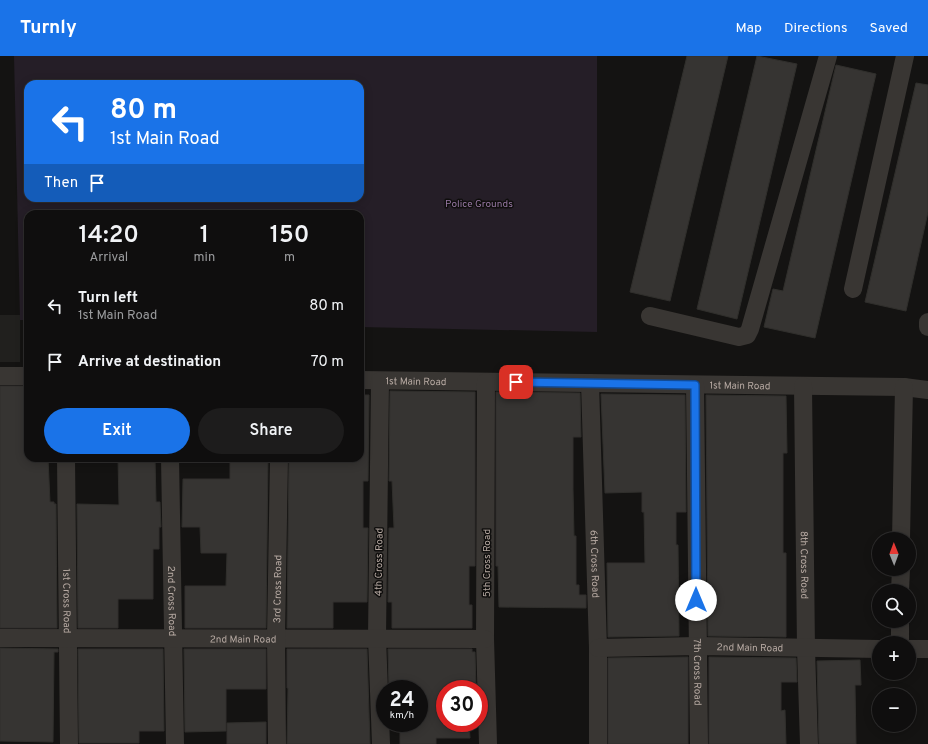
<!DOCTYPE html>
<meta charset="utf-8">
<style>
:root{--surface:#0f0e0e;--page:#1d1c1c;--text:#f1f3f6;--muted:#9b9c9e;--line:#2f2e2e;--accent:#1a73e8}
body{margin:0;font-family:Overpass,sans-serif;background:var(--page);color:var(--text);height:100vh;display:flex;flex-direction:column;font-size:15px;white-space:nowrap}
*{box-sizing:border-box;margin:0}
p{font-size:13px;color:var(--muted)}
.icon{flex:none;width:22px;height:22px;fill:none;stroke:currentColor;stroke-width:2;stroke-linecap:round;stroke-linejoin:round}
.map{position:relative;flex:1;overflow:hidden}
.details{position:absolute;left:24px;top:154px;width:340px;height:252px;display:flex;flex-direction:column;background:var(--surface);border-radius:12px;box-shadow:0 2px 10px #0003,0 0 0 1px var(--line)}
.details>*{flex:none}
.hud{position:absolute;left:24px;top:24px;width:340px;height:122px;border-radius:12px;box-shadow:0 2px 10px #0003,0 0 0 1px var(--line);background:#1a73e8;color:#fff;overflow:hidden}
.needle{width:26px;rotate:359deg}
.tools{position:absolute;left:872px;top:476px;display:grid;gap:8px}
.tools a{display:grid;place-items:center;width:44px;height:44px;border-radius:50%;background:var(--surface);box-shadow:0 2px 10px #0003,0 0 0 1px var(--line);font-size:20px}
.speed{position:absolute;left:376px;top:624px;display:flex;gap:8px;font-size:20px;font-weight:700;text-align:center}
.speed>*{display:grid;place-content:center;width:52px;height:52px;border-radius:50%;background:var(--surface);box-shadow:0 2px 10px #0003,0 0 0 1px var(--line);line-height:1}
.speed small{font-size:10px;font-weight:400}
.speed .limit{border:6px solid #d22;background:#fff;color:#111}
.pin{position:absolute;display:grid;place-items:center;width:34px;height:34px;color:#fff;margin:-17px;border-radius:8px;box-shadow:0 2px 6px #0006}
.me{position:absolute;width:44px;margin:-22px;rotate:0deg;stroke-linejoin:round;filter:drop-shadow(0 0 3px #0008)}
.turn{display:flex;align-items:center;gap:14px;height:84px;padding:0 20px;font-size:18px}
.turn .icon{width:52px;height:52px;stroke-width:2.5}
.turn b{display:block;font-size:28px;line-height:34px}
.then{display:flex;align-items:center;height:38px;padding:0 20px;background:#0003;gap:8px;font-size:15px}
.eta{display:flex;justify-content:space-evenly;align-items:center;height:68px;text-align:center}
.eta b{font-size:24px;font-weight:600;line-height:28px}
.button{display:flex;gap:8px;margin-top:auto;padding:8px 20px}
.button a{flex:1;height:46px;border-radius:24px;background:var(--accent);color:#fff;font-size:16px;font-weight:600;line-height:46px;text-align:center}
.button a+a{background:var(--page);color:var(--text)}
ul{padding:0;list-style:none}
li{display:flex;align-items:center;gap:12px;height:56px;padding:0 20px}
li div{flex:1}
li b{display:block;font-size:15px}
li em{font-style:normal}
header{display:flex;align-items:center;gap:24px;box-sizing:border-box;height:56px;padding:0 20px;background:var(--accent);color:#fff}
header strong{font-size:19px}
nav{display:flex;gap:22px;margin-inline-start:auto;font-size:14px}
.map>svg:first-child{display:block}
.built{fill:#21201e}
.green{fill:#251e27;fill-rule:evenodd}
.building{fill:#363432;stroke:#302f2c}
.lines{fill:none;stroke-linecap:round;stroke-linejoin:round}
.minor{stroke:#393633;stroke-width:18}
.route-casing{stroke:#114b97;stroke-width:10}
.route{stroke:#1a73e8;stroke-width:7}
.labels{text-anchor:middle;stroke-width:3;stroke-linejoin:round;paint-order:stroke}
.park-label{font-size:10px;fill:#9677a2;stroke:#0f0e0d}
.street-label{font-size:10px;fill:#b6a9a2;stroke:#0f0e0d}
</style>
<header>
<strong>Turnly</strong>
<nav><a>Map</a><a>Directions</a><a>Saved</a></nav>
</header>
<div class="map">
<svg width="928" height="688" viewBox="0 0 928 688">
<rect width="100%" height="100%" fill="#141312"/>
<!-- built -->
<rect class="built" x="0" y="259" width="20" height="47"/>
<!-- green -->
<path class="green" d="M14,0H597V276L360,271V158H28V264H20ZM28,28H360V142H28Z"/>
<!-- building -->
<g class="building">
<polygon points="687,0 728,0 670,245 630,236"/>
<polygon points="757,0 797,8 737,263 697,253"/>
<polygon points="836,9 876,18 815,282 764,271 773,233 783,235"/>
<polygon points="916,27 928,29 928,156 906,255 865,246"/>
<polygon points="0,330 28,330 28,402 48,402 50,446 54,446 54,448 56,448 57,572 0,572"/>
<polygon points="390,335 475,336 475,510 469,510 469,549 472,549 472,572 392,572 392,546 388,546 389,472 394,472 392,425 389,425"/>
<polygon points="496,336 580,337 581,381 573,381 573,432 574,480 576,480 576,529 579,529 579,539 586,539 586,552 499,551 498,510 496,510"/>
<polygon points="601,338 685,339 686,456 676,456 676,489 678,489 679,580 608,581 607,507 645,507 644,456 642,456 642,436 605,437"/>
<polygon points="360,339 369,339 368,425 363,425 363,472 368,472 367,546 333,546 333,572 287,572 289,403 360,402"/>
<polygon points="706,339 786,340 787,397 783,397 783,497 786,497 786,581 708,580"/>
<polygon points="118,402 155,402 156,446 160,446 161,471 159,471 159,493 153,493 153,543 118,543 118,572 78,572 77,448 119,449"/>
<polygon points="230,402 268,403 266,572 185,572 185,530 226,530 227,497 201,497 200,471 182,471 183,423 230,423"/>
<polygon points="0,592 58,593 58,596 54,596 53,686 0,685"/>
<polygon points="78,593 163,593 164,675 139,675 139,687 79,687"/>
<polygon points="184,593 266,593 266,633 226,633 226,675 185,676"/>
<polygon points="287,593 367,593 370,688 287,688 288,632 287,632"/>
<polygon points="388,593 472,593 472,596 475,596 476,633 445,633 445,667 469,667 470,682 436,682 436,688 400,688 400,667 419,667 419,633 389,633"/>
<polygon points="688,601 688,688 608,688 608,602"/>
<polygon points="709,601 796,602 797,626 781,626 781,655 785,654 786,688 709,688"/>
<polygon points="860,604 861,629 855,629 856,688 819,688 817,605"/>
<polygon points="266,666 266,688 227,688 227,667"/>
</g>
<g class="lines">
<!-- minor -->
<g class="minor">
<polyline points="853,233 905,0"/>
<polyline points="650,260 739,281 747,279 750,273 828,0"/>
<polyline points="928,266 928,271"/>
<polyline points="0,320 28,320"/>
<path id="s1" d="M360,324L904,331L928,334"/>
<polyline points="380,325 377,582 381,688"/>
<polyline points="486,326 485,583 488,688"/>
<path id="s2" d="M590,327L598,592V688"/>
<path id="s3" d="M695,329L699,688"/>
<path id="s4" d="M803,330L806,593L809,688"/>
<path id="s5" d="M66,402L69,688"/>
<path id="s6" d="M170,402L175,688"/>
<polyline points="901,483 904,331"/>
<polyline points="900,535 901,513"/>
<path id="s7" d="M0,582L485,583"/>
<polyline points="900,587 900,565"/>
<path id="s8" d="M598,592L697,590L879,593"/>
<polyline points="909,593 928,593"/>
<path id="s9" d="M277,688L276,582L279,402"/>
</g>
</g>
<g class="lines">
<!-- route casing -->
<g class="route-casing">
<polyline id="route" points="516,326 695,329 696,544"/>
</g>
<!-- route -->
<use href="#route" class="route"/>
</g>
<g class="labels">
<!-- park labels -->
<g class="park-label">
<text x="479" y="151">Police Grounds</text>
</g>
<!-- street labels -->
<g class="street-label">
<text dy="4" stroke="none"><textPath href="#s1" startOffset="56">1st Main Road</textPath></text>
<text dy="4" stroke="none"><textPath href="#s1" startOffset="380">1st Main Road</textPath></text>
<text transform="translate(378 506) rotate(-89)" y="4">4th Cross Road</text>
<text transform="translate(486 507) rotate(-90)" y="4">5th Cross Road</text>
<text dy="4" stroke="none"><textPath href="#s2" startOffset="181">6th Cross Road</textPath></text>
<text dy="4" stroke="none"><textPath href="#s4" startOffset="179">8th Cross Road</textPath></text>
<text dy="4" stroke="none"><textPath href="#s9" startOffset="155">3rd Cross Road</textPath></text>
<text dy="4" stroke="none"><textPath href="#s5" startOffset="143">1st Cross Road</textPath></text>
<text dy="4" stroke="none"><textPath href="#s6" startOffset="143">2nd Cross Road</textPath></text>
<text dy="4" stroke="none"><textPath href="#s7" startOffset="243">2nd Main Road</textPath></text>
<text dy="4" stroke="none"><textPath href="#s8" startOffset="152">2nd Main Road</textPath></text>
<text dy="4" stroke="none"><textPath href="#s3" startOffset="287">7th Cross Road</textPath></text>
</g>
</g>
</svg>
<div class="tools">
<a><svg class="needle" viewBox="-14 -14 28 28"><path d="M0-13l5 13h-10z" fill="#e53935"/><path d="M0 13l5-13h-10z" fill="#9b9c9e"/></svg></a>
<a><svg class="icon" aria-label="search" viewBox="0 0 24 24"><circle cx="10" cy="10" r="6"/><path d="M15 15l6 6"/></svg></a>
<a>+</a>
<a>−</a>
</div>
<div class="speed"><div>24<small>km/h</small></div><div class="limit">30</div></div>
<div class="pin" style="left:516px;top:326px;background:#d93025"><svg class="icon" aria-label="arrive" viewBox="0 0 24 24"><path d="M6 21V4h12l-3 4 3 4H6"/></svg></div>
<svg class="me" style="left:696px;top:544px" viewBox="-20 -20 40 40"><circle r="19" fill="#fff"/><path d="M0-13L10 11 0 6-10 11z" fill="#1a73e8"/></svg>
<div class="hud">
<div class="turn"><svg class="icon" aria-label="left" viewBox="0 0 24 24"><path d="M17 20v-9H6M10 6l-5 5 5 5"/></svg><div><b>80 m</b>1st Main Road</div></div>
<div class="then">Then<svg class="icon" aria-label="arrive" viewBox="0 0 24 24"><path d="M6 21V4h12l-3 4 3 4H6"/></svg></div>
</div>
<section class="details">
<div class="eta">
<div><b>14:20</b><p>Arrival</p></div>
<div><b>1</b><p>min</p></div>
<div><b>150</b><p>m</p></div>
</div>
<ul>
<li><svg class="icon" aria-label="left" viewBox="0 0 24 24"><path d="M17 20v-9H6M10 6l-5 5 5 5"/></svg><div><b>Turn left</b><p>1st Main Road</p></div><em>80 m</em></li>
<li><svg class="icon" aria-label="arrive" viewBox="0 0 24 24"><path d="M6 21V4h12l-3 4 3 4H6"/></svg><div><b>Arrive at destination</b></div><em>70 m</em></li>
</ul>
<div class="button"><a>Exit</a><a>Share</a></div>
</section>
</div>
